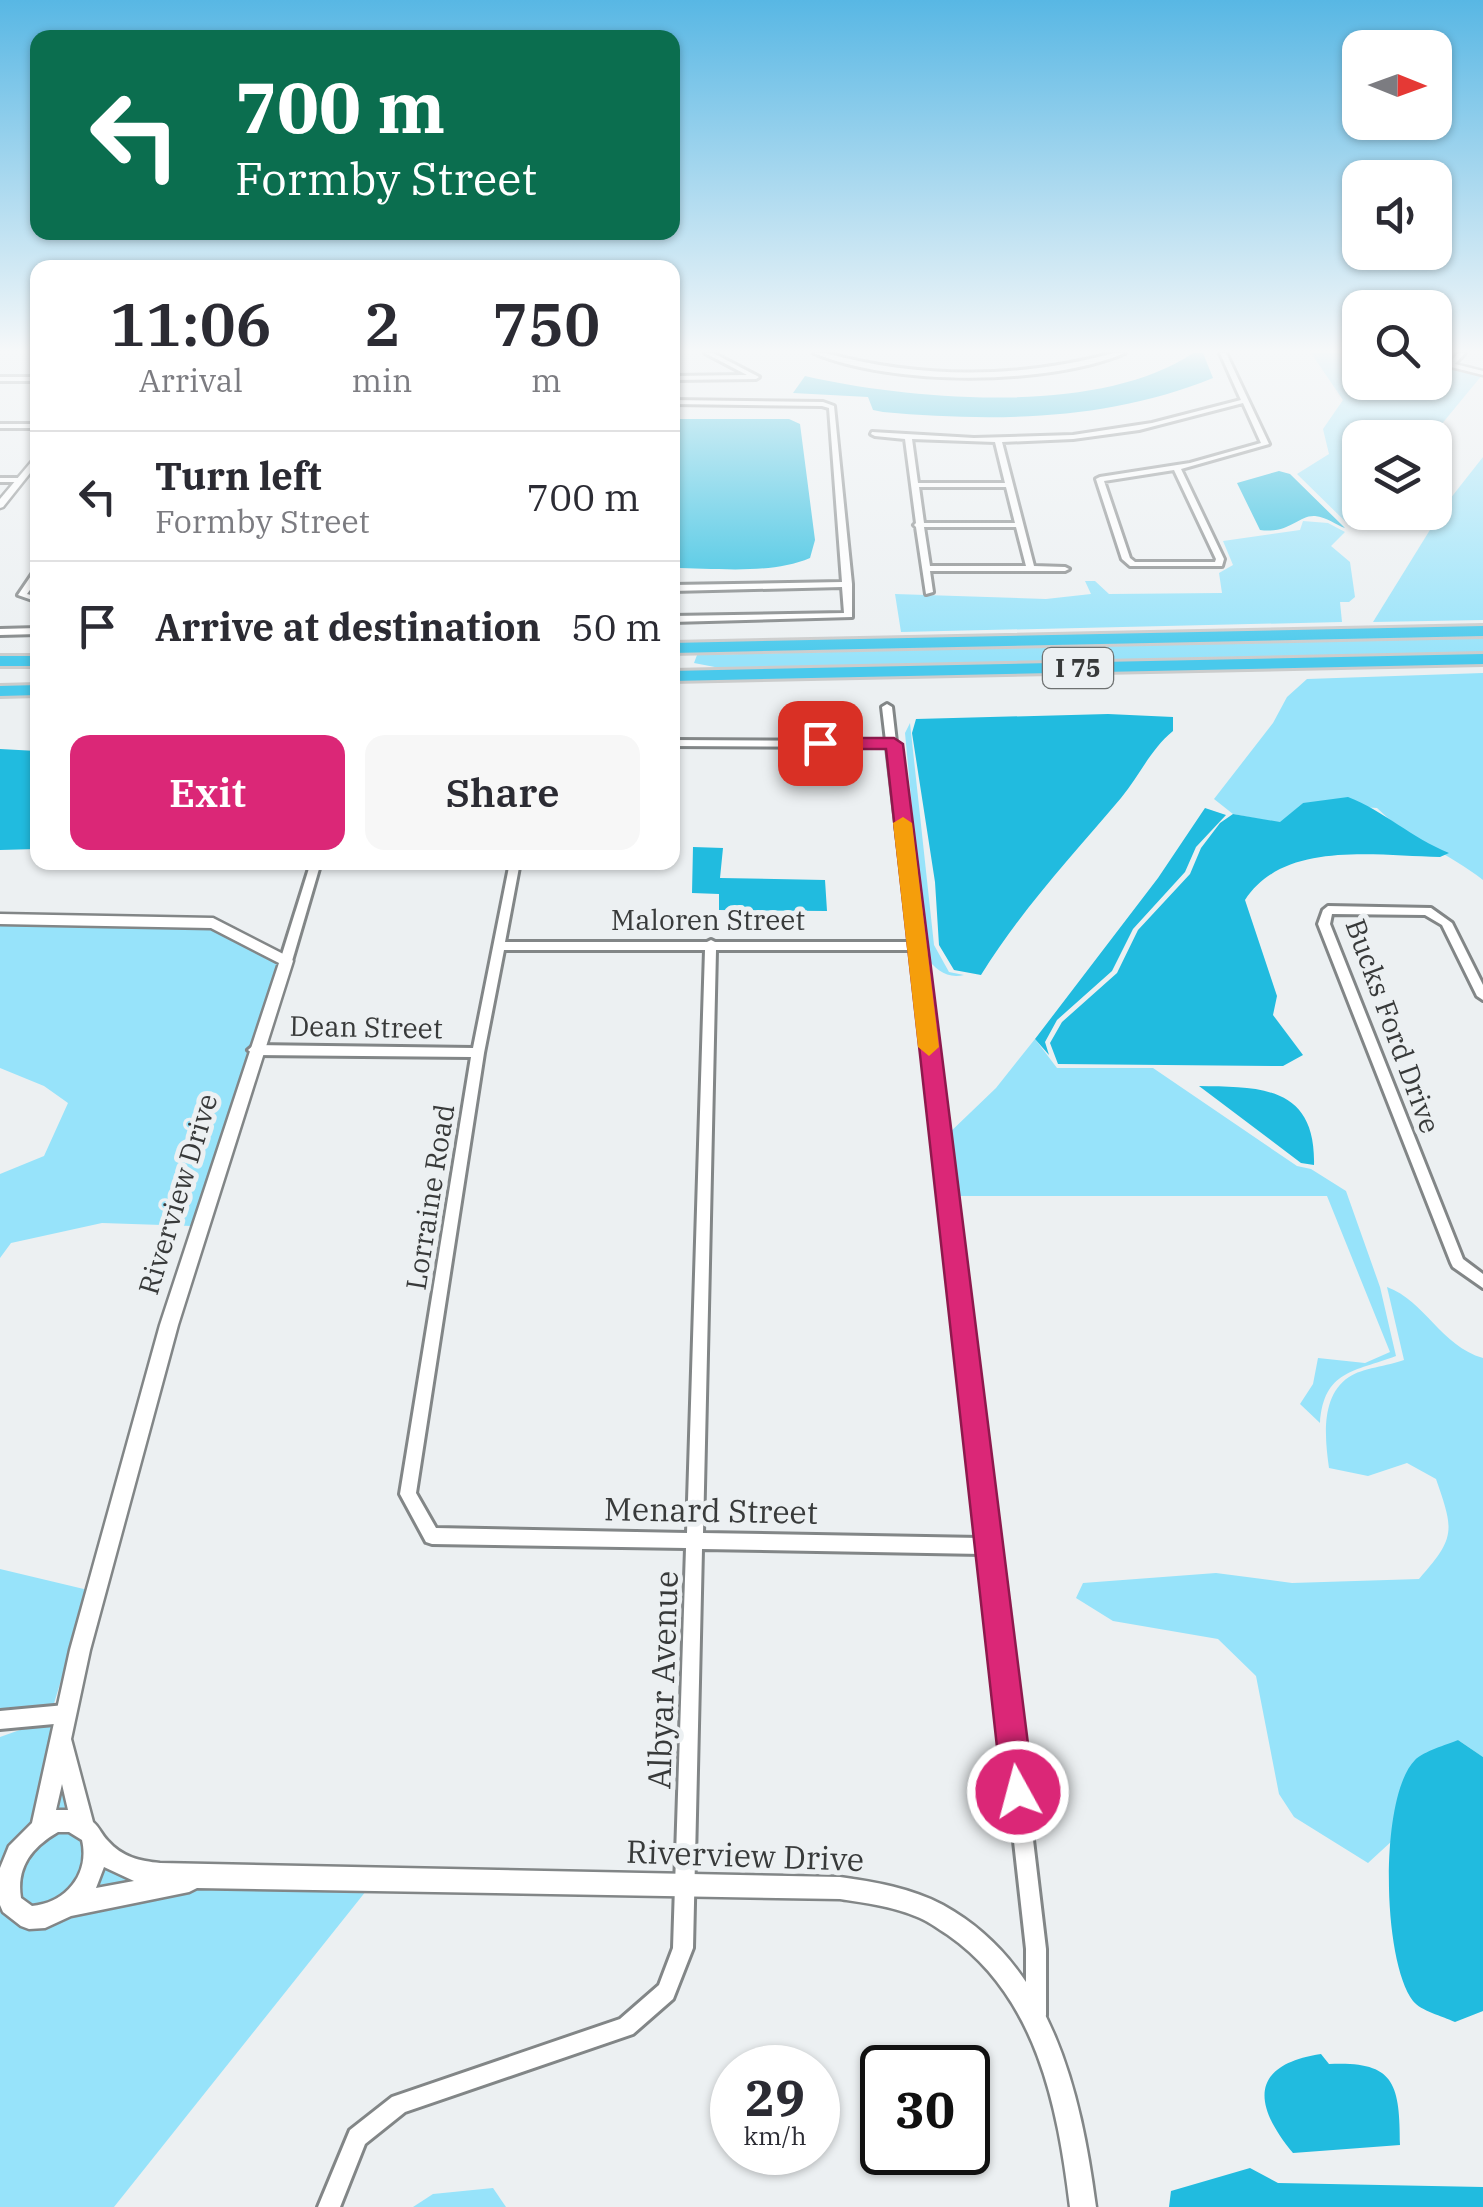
<!DOCTYPE html>
<style>
:root{--surface:#fff;--page:#f7f7f7;--text:#2b2b33;--muted:#7c7c81;--line:#e1e1e2;--accent:#db2777}
body{margin:0;font-family:"IBM Plex Serif",serif;background:var(--page);color:var(--text);height:100vh;display:flex;flex-direction:column;font-size:38px;white-space:nowrap}
*{box-sizing:border-box;margin:0}
p{font-size:32px;color:var(--muted)}
.icon{flex:none;width:55px;height:55px;fill:none;stroke:currentColor;stroke-width:2;stroke-linecap:round;stroke-linejoin:round}
.map{position:relative;flex:1;overflow:hidden}
.sheet{position:absolute;left:30px;top:260px;width:650px;height:610px;display:flex;flex-direction:column;background:var(--surface);border-radius:20px;box-shadow:0 2px 8px #0004}
.sheet>*{flex:none}
.top-card{position:absolute;left:30px;top:30px;width:650px;height:210px;border-radius:20px;box-shadow:0 2px 8px #0004;background:#0b6e4f;color:#fff;overflow:hidden}
.needle{width:65px;rotate:91deg}
.fabs{position:absolute;left:1342px;top:30px;display:grid;gap:20px}
.fabs a{display:grid;place-items:center;width:110px;height:110px;border-radius:20px;background:var(--surface);box-shadow:0 2px 8px #0004;font-size:50px}
.speed{position:absolute;left:710px;top:2045px;display:flex;gap:20px;font-size:50px;font-weight:700;text-align:center}
.speed>*{display:grid;place-content:center;width:130px;height:130px;border-radius:50%;background:var(--surface);box-shadow:0 2px 8px #0004;line-height:1}
.speed small{font-size:25px;font-weight:400}
.speed .limit{border:5px solid #111;border-radius:15px;background:#fff;color:#111}
.pin{position:absolute;display:grid;place-items:center;width:85px;height:85px;color:#fff;margin:-42px;border-radius:20px;box-shadow:0 5px 15px #0006}
.me{position:absolute;width:110px;margin:-55px;rotate:353deg;stroke-linejoin:round;filter:drop-shadow(0 0 8px #0008)}
.turn{display:flex;align-items:center;gap:35px;height:210px;padding:0 40px;font-size:45px}
.turn .icon{width:130px;height:130px;stroke-width:2.5}
.turn b{display:block;font-size:70px;line-height:85px}
.eta{display:flex;justify-content:space-evenly;align-items:center;height:170px;text-align:center}
.eta b{font-size:60px;font-weight:600;line-height:70px}
.action{display:flex;gap:20px;margin-top:auto;padding:20px 40px}
.action a{flex:1;height:115px;border-radius:20px;background:var(--accent);color:#fff;font-size:40px;font-weight:600;line-height:115px;text-align:center}
.action a+a{background:var(--page);color:var(--text)}
ul{padding:0;list-style:none}
li{display:flex;align-items:center;gap:30px;height:130px;padding:0 40px;border-top:2px solid var(--line)}
li div{flex:1}
li b{display:block;font-size:38px}
li em{font-style:normal}
.map>svg:first-child{display:block}
.green{fill:#97e3fa}
.water{fill:#21bbdf}
.lines{fill:none;stroke-linecap:round;stroke-linejoin:round}
.minor-casing{stroke:#828687;stroke-width:6}
.tertiary-casing{stroke:#828687;stroke-width:5}
.motorway-casing{stroke:#cbcccc;stroke-width:6}
.minor{fill:#fff;fill-rule:evenodd}
.tertiary{fill:#fff;fill-rule:evenodd}
.motorway{fill:#49c9ec;fill-rule:evenodd}
.route{fill:#db2777;stroke:#8e194d;stroke-width:2.5}
.slow{fill:#f59e0b}
.labels{text-anchor:middle;stroke-width:10;stroke-linejoin:round;paint-order:stroke}
.shield{fill:#ecf0f2;stroke:#6e7171;stroke-width:2.5}
.shield-label{font-size:25px;font-weight:bold;fill:#383a3a}
.street-label{font-size:28px;fill:#383a3a;stroke:#ecf0f2}
.near-street-label{font-size:32px;fill:#383a3a;stroke:#ecf0f2}
</style>
<div class="map">
<svg width="1483" height="2207" viewBox="0 0 1483 2207">
<rect width="100%" height="100%" fill="#ecf0f2"/>
<!-- green -->
<g class="green">
<polygon points="1311,353 1360,353 1360,382 1435,382 1435,363 1483,374 1431,437 1360,438 1360,512 1366,513 1351,527 1297,474 1329,454 1323,429 1343,400"/>
<polygon points="1483,457 1483,620 1373,622 1446,504"/>
<polygon points="1303,521 1328,523 1345,532 1331,546 1350,562 1355,597 1349,602 1340,602 1342,622 901,632 895,594 1046,599 1091,594 1085,581 1095,581 1109,594 1222,593 1219,573 1233,565 1223,541 1300,530"/>
<polygon points="1483,638 1483,652 720,668 694,663 697,655"/>
<path d="M1483,673V880C1449,853 1408,839 1377,808L1303,803L1280,823L1233,814L1214,799L1273,723L1287,697L1307,679Z"/>
<path d="M910,723L934,945L949,972L964,975C947,979 936,970 926,957L905,733Z"/>
<polygon points="0,923 210,926 280,963 192,1226 102,1223 11,1243 0,1258 0,1174 44,1156 68,1103 44,1086 0,1068"/>
<path d="M1035,1039L1057,1068H1153L1297,1166L1311,1169L1346,1191L1380,1287L1396,1356C1354,1372 1324,1370 1320,1423L1300,1404L1313,1384L1318,1358L1365,1363L1390,1352L1327,1196H953L946,1136L996,1088Z"/>
<path d="M1387,1287C1425,1301 1441,1346 1483,1358V1757L1458,1740L1401,1789L1393,1840L1368,1863L1294,1817L1279,1794L1256,1676L1218,1639L1113,1621L1076,1598L1083,1583L1216,1573L1292,1583L1419,1579C1456,1537 1454,1531 1436,1479L1407,1463L1368,1476L1329,1468C1325,1439 1320,1396 1349,1377C1362,1368 1388,1366 1404,1360Z"/>
<polygon points="0,1569 88,1590 53,1707 0,1711"/>
<polygon points="65,1714 83,1825 107,1860 374,1881 114,2207 0,2207 0,1737"/>
<polygon points="493,2188 506,2207 413,2207 433,2194"/>
</g>
<!-- water -->
<g class="water">
<path d="M1193,353H1203L1213,378C1107,421 995,422 883,412L873,410L868,397L793,393L805,376C910,400 1099,417 1193,353Z"/>
<path d="M673,419H789L800,424L815,540L810,558C770,575 715,568 673,568Z"/>
<path d="M1279,471L1290,474L1345,528C1336,525 1327,517 1315,516C1298,515 1290,534 1260,530L1237,483Z"/>
<path d="M1108,714L1173,717V731C1150,750 1140,775 1121,798C1071,857 1022,909 981,975L954,970L939,945L935,882L912,733L916,719Z"/>
<polygon points="0,749 37,751 37,849 0,850"/>
<path d="M1348,797C1384,811 1412,838 1449,853L1440,857C1375,856 1284,840 1245,900L1277,996L1273,1015L1303,1055L1283,1066L1058,1064L1050,1043L1062,1022L1117,973L1138,930L1190,874L1201,848L1220,823L1233,814L1280,822L1303,803Z"/>
<polygon points="1205,808 1226,815 1196,847 1185,872 1133,929 1112,971 1057,1020 1045,1042 1049,1055 1035,1039 1158,878"/>
<polygon points="693,847 723,848 720,878 825,880 827,911 719,910 719,894 692,893"/>
<path d="M1199,1086C1259,1087 1316,1085 1314,1165L1301,1163Z"/>
<path d="M1458,1740L1483,1757V2011L1455,2022C1442,2016 1421,2011 1413,2001C1382,1961 1379,1796 1415,1760C1424,1751 1446,1745 1458,1740Z"/>
<path d="M1321,2054L1329,2064C1394,2061 1400,2082 1400,2145L1293,2153C1253,2105 1249,2065 1321,2054Z"/>
<polygon points="1250,2168 1278,2183 1483,2187 1483,2207 1169,2207 1171,2191"/>
</g>
<g class="lines">
<!-- minor casing -->
<g class="minor-casing">
<g id="minor">
<polygon points="705,353 713,353 759,377 756,379 672,380 672,376 747,375"/>
<path d="M814,353H825C921,379 1018,379 1114,353H1125C1047,386 892,386 814,353Z"/>
<path d="M1220,353H1226L1269,444L1181,469L1224,559L1222,566H1130L1122,559L1096,479L1100,477L1190,463L1261,443L1243,403L1139,430L1073,439L1002,442L1034,566L1065,567L1069,569L1065,571H930L933,592L926,594L916,527L914,525L916,523L905,439L875,436L871,434L872,432L974,438L1073,435L1152,423L1241,400ZM912,439L995,442L1005,483H918ZM1174,470L1216,559L1215,562H1135L1130,558L1104,481ZM919,487H1006L1015,523H924ZM924,527H1016L1026,566H930Z"/>
<polygon points="1458,353 1465,353 1453,366 1449,366 1449,364"/>
<rect x="0" y="377" width="38" height="4"/>
<polygon points="672,400 823,402 834,406 852,584 852,617 672,622 672,616 844,613 842,587 672,591 672,585 842,582 829,408 822,406 672,404"/>
<rect x="0" y="424" width="38" height="4"/>
<polygon points="0,478 18,478 22,480 18,482 0,482"/>
<polygon points="35,570 38,570 38,579 27,594 38,597 38,602 18,595"/>
<polygon points="38,628 38,634 0,635 0,629"/>
<path d="M887,704L892,707L896,742L899,744L897,746L998,1546L1046,1949V2015L1043,2022L1036,2025L1029,2022L1026,2015V1949L982,1554L702,1549L693,1948L673,1999L633,2034L405,2112L365,2144L340,2207H318L350,2130L392,2097L620,2019L659,1985L673,1948L686,1548L432,1544L426,1542L400,1494L471,1057L254,1055L248,1050L254,1045L473,1048L510,862H520L505,942H707L711,940L715,942H910L887,747L672,746V740L886,741L882,707ZM504,950H705L687,1533L436,1528L416,1493L484,1053ZM716,950H911L980,1538L703,1533Z"/>
<polygon points="311,862 321,862 292,961 286,965 280,961"/>
<polygon points="1328,906 1431,908 1452,923 1483,985 1483,1000 1477,996 1442,925 1425,915 1332,914 1330,924 1463,1259 1483,1274 1483,1288 1453,1267 1451,1263 1318,924 1323,910"/>
<polygon points="65,1705 71,1708 74,1714 71,1720 65,1723 0,1729 0,1711"/>
</g>
</g>
<!-- tertiary casing -->
<g class="tertiary-casing">
<g id="tertiary">
<polygon points="1435,359 1483,371 1483,375 1435,363"/>
<polygon points="38,454 38,463 3,507 0,508 0,499"/>
<path d="M0,914L213,918L291,958L293,961L178,1325L90,1650L71,1739L93,1822C100,1828 101,1834 108,1841C122,1857 140,1861 160,1863L840,1877C875,1882 911,1888 943,1905C1052,1965 1081,2093 1096,2207H1070C1058,2107 1037,1997 948,1935C937,1928 927,1920 915,1916C891,1906 865,1903 840,1899L197,1888L189,1892L71,1916L45,1928L29,1929L21,1926L3,1912L0,1905V1868L9,1846L32,1823L70,1650L160,1325L279,963L211,928L0,924ZM62,1784L68,1810H56ZM58,1832H69L82,1840C90,1874 66,1903 32,1906L21,1898C16,1867 32,1847 58,1832ZM104,1867L134,1881L96,1888Z"/>
</g>
</g>
<!-- motorway casing -->
<g class="motorway-casing">
<g id="motorway">
<polygon points="1483,626 1483,636 672,653 672,643"/>
<polygon points="1483,654 1483,664 672,681 672,671"/>
<rect x="0" y="656" width="38" height="10"/>
<polygon points="38,685 38,695 0,696 0,686"/>
</g>
</g>
<!-- minor -->
<use href="#minor" class="minor"/>
<!-- tertiary -->
<use href="#tertiary" class="tertiary"/>
<!-- motorway -->
<use href="#motorway" class="motorway"/>
</g>
<!-- sky -->
<linearGradient id="sky" x2="0" y2="1"><stop stop-color="#58b7e4"/><stop offset="0.53" stop-color="#f6f8f9"/><stop offset="1" stop-color="#f6f8f9" stop-opacity="0"/></linearGradient>
<rect width="1483" height="662" fill="url(#sky)"/>
<!-- route -->
<polygon class="route" points="894,738 903,744 1034,1792 1030,1803 1018,1808 1006,1803 1002,1792 886,749 820,749 811,743 820,738"/>
<!-- slow -->
<polygon class="slow" points="903,817 912,823 939,1047 929,1056 918,1047 893,823"/>
<g class="labels">
<!-- shield labels -->
<rect class="shield" x="1043" y="648" width="70" height="40" rx="8"/>
<g class="shield-label">
<text x="1078" y="677">I 75</text>
</g>
<!-- street labels -->
<g class="street-label">
<text x="708" y="930">Maloren Street</text>
<text transform="translate(1393 1026) rotate(70)" y="10">Bucks Ford Drive</text>
<text transform="translate(366 1027) rotate(1)" y="10">Dean Street</text>
<text transform="translate(178 1194) rotate(-73)" y="10">Riverview Drive</text>
<text transform="translate(430 1197) rotate(-81)" y="10">Lorraine Road</text>
</g>
<!-- near-street labels -->
<g class="near-street-label">
<text transform="translate(711 1511) rotate(1)" y="11">Menard Street</text>
<text transform="translate(663 1680) rotate(-88)" y="11">Albyar Avenue</text>
<text transform="translate(745 1856) rotate(2)" y="11">Riverview Drive</text>
</g>
</g>
</svg>
<div class="fabs">
<a><svg class="needle" viewBox="-14 -14 28 28"><path d="M0-13l5 13h-10z" fill="#e53935"/><path d="M0 13l5-13h-10z" fill="#7c7c81"/></svg></a>
<a><svg class="icon" aria-label="sound" viewBox="0 0 24 24"><path d="M4 9h4l5-4v14l-5-4H4zM17 9q2 3 0 6"/></svg></a>
<a><svg class="icon" aria-label="search" viewBox="0 0 24 24"><circle cx="10" cy="10" r="6"/><path d="M15 15l6 6"/></svg></a>
<a><svg class="icon" aria-label="layers" viewBox="0 0 24 24"><path d="M12 4l9 5-9 5-9-5zM3 14l9 5 9-5"/></svg></a>
</div>
<div class="speed"><div>29<small>km/h</small></div><div class="limit">30</div></div>
<div class="pin" style="left:820px;top:743px;background:#d93025"><svg class="icon" aria-label="arrive" viewBox="0 0 24 24"><path d="M6 21V4h12l-3 4 3 4H6"/></svg></div>
<svg class="me" style="left:1018px;top:1792px" viewBox="-20 -20 40 40"><circle r="17" fill="#db2777" stroke="#fff" stroke-width="3"/><path d="M0-11L8 9 0 5-8 9z" fill="#fff"/></svg>
<div class="top-card">
<div class="turn"><svg class="icon" aria-label="left" viewBox="0 0 24 24"><path d="M17 20v-9H6M10 6l-5 5 5 5"/></svg><div><b>700 m</b>Formby Street</div></div>
</div>
<section class="sheet">
<div class="eta">
<div><b>11:06</b><p>Arrival</p></div>
<div><b>2</b><p>min</p></div>
<div><b>750</b><p>m</p></div>
</div>
<ul>
<li><svg class="icon" aria-label="left" viewBox="0 0 24 24"><path d="M17 20v-9H6M10 6l-5 5 5 5"/></svg><div><b>Turn left</b><p>Formby Street</p></div><em>700 m</em></li>
<li><svg class="icon" aria-label="arrive" viewBox="0 0 24 24"><path d="M6 21V4h12l-3 4 3 4H6"/></svg><div><b>Arrive at destination</b></div><em>50 m</em></li>
</ul>
<div class="action"><a>Exit</a><a>Share</a></div>
</section>
</div>
